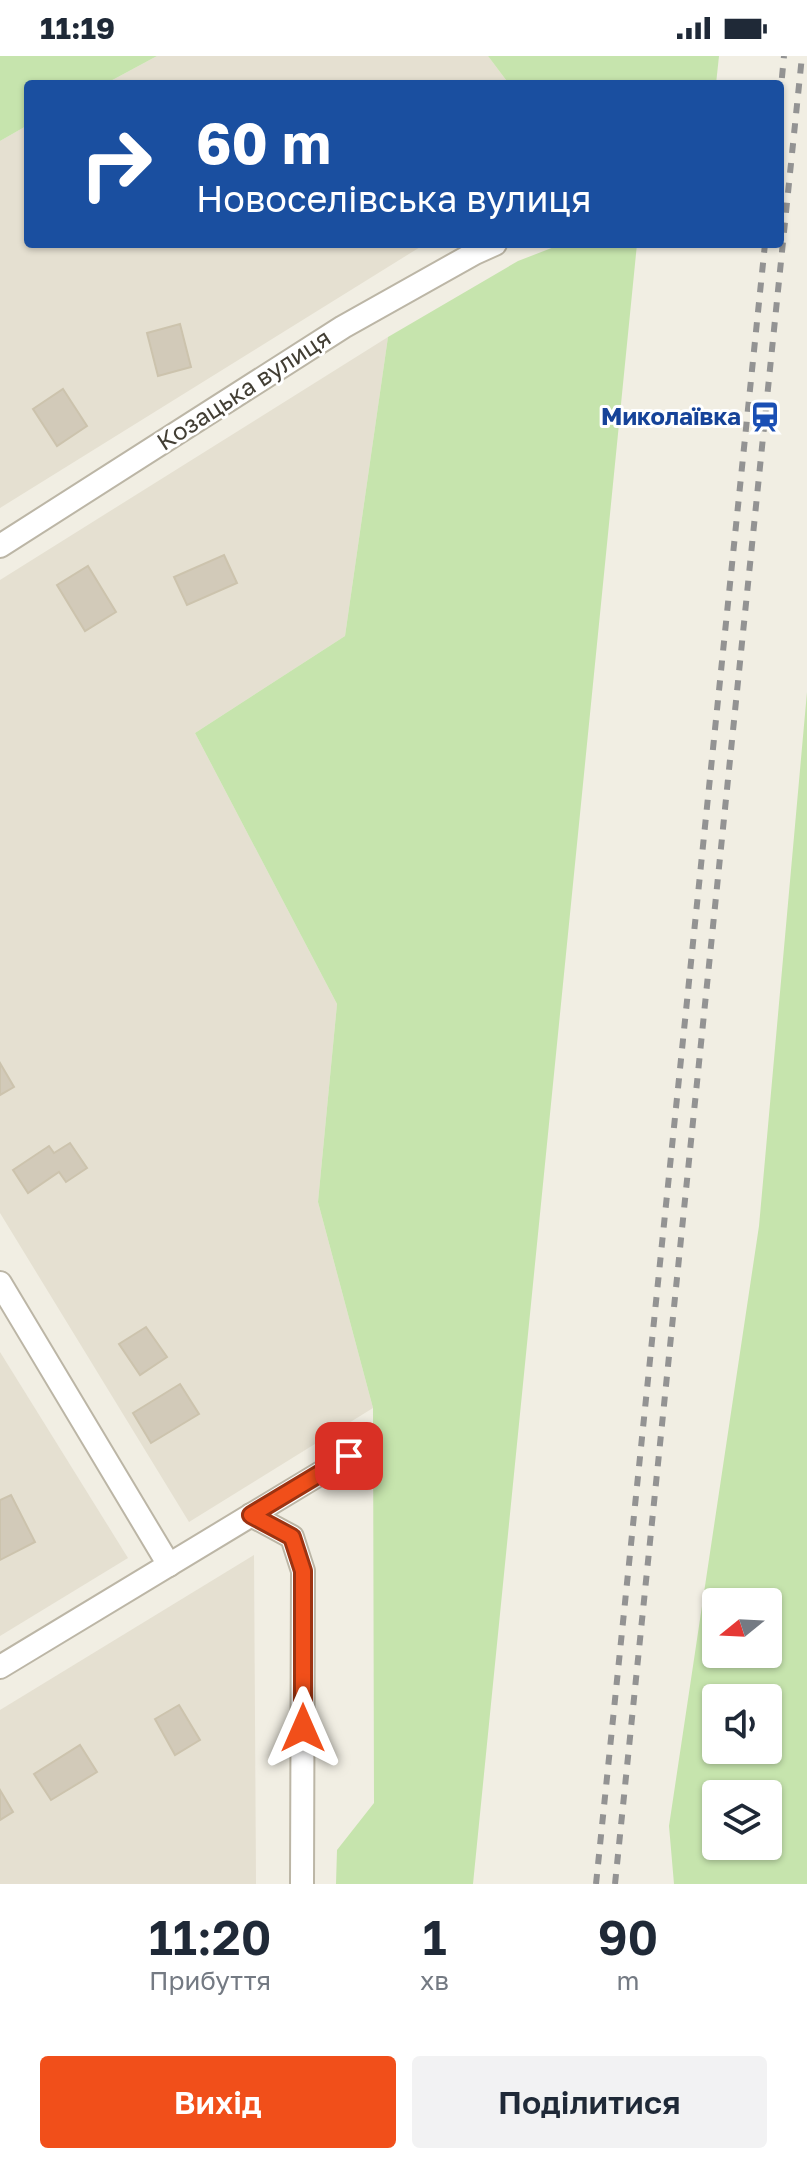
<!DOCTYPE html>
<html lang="uk">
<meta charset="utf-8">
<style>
:root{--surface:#fff;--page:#f2f2f3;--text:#1f2937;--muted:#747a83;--accent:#f14f1a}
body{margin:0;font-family:"Golos Text",sans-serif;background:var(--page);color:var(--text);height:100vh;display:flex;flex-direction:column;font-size:30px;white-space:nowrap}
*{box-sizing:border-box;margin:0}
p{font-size:26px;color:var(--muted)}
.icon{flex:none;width:44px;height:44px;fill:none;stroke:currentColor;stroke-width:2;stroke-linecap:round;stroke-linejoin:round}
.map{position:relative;height:1828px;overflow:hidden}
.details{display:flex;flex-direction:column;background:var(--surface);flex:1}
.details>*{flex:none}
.banner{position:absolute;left:24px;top:24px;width:760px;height:168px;border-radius:8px;box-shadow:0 2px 6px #0004;background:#1a4fa0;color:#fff;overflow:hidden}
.needle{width:52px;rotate:252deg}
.controls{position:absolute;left:702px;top:1532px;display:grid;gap:16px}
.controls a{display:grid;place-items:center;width:80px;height:80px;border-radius:8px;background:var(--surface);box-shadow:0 2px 6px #0004;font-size:40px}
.pin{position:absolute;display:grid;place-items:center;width:68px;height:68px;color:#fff;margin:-34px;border-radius:16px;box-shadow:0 4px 12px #0006}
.me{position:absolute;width:88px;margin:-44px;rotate:0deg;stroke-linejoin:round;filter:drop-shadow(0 0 6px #0008)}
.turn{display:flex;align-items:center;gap:28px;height:168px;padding:0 40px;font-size:36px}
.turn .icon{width:104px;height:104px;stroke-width:2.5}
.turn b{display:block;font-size:56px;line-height:68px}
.eta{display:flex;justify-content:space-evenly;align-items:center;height:136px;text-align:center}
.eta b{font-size:48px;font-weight:600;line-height:56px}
.cta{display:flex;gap:16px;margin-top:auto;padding:16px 40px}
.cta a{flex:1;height:92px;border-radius:8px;background:var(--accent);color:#fff;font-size:32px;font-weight:600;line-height:92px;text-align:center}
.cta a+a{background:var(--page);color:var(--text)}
.status{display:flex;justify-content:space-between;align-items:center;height:56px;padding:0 40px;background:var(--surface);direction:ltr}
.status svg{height:22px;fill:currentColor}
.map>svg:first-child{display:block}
.residential{fill:#e5e0d1}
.green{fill:#c6e4ad;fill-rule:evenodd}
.building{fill:#d2cab9;stroke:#ccc3ad;stroke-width:2}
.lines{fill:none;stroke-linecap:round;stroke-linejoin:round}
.minor-casing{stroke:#bcb6a6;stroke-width:26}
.minor{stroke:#fff;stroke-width:22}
.rail{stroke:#939393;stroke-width:6;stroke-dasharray:10 10;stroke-linecap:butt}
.route-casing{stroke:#9d3311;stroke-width:20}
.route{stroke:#f14f1a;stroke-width:14}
.labels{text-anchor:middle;stroke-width:6;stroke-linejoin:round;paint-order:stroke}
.street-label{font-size:24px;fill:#423e34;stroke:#fff}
.transit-label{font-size:24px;font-weight:bold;fill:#164399;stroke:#fff;text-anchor:end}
</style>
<div class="status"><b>11:19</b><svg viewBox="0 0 49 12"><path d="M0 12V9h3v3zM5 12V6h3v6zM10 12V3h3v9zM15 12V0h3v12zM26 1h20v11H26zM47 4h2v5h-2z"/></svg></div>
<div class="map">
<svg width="807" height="1828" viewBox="0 0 807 1828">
<rect width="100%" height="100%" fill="#f1eee3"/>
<!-- residential -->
<g class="residential">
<polygon points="157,0 488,0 509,28 105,28"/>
<polygon points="28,69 28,188 425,188 0,452 0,85"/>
<polygon points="388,281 345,580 195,677 337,948 318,1146 373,1352 189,1466 0,1157 0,524"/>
<polygon points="0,1296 128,1502 0,1580"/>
<polygon points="254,1499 256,1828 0,1828 0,1654"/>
</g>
<!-- green -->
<g class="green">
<polygon points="0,0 157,0 105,28 28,28 28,69 0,85"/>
<polygon points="488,0 719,0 716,28 509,28"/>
<polygon points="562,188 637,188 473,1828 336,1828 337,1794 374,1747 373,1352 318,1146 337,948 195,677 345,580 388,281 518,205"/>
<path d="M807,636V1828H674L669,1770L759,1170ZM716,1546H768V1598H716ZM768,1642V1694H716V1642ZM768,1738V1790H716V1738Z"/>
</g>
<!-- building -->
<g class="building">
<polygon points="180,268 191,311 158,320 147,277"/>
<polygon points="63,333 87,370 57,390 33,353"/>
<polygon points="224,499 237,527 187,549 174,521"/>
<polygon points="88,510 116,556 85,575 57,529"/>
<polygon points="0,1007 14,1031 0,1039"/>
<polygon points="70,1087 87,1112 66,1126 59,1116 28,1137 13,1114 49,1090 54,1097"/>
<polygon points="146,1271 167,1301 140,1319 119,1288"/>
<polygon points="180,1328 199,1358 151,1387 133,1357"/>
<polygon points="11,1439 35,1486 0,1504 0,1444"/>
<polygon points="179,1649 200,1684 175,1699 155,1663"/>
<polygon points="80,1689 97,1716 51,1744 34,1718"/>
<polygon points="0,1734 13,1756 0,1764"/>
</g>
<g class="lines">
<!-- minor casing -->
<g class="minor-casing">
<g id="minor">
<polyline points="0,490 343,271 475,197 495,188"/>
<polyline points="0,1227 169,1509"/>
<polyline points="251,1459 292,1481 303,1515 302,1828"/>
<polyline points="0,1611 349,1400"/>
</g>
</g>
<!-- minor -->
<use href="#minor" class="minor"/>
<!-- rail -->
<g class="rail">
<polyline points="780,42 784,0"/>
<polyline points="596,1828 765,188"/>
<polyline points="615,1828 802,0"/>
</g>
</g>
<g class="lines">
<!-- route casing -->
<g class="route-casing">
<polyline id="route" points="303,1672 303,1515 292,1481 251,1459 349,1400"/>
</g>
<!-- route -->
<use href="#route" class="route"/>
</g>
<!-- icons -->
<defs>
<g id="station-bare" transform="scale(2.4)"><path d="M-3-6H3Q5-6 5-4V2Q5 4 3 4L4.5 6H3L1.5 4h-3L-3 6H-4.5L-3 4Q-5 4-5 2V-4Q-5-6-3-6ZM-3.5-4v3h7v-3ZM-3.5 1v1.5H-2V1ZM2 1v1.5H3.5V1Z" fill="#1a4fb4" stroke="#fff" stroke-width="2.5" paint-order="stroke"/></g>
</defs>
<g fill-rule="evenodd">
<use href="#station-bare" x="765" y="361"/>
</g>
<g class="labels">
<!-- street labels -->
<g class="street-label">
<text transform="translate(244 334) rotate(-33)" y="8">Козацька вулиця</text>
</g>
<!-- transit labels -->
<g class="transit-label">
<text x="741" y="369">Миколаївка</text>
</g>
</g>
</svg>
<div class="controls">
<a><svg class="needle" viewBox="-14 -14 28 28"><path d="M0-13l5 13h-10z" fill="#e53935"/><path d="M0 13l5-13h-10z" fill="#747a83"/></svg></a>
<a><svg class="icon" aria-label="sound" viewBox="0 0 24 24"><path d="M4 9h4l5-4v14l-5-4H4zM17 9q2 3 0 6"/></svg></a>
<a><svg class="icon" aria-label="layers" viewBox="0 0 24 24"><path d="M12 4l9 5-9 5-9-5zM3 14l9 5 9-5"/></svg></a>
</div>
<div class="pin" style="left:349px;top:1400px;background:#d93025"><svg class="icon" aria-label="arrive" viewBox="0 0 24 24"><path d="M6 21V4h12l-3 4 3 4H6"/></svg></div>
<svg class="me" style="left:303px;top:1672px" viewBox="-20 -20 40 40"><path d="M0-17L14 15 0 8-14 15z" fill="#f14f1a" stroke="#fff" stroke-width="4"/></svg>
<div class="banner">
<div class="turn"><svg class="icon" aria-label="right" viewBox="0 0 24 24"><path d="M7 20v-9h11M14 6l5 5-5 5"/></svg><div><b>60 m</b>Новоселівська вулиця</div></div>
</div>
</div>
<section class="details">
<div class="eta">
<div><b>11:20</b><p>Прибуття</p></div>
<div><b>1</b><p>хв</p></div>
<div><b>90</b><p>m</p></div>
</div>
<div class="cta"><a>Вихід</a><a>Поділитися</a></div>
</section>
